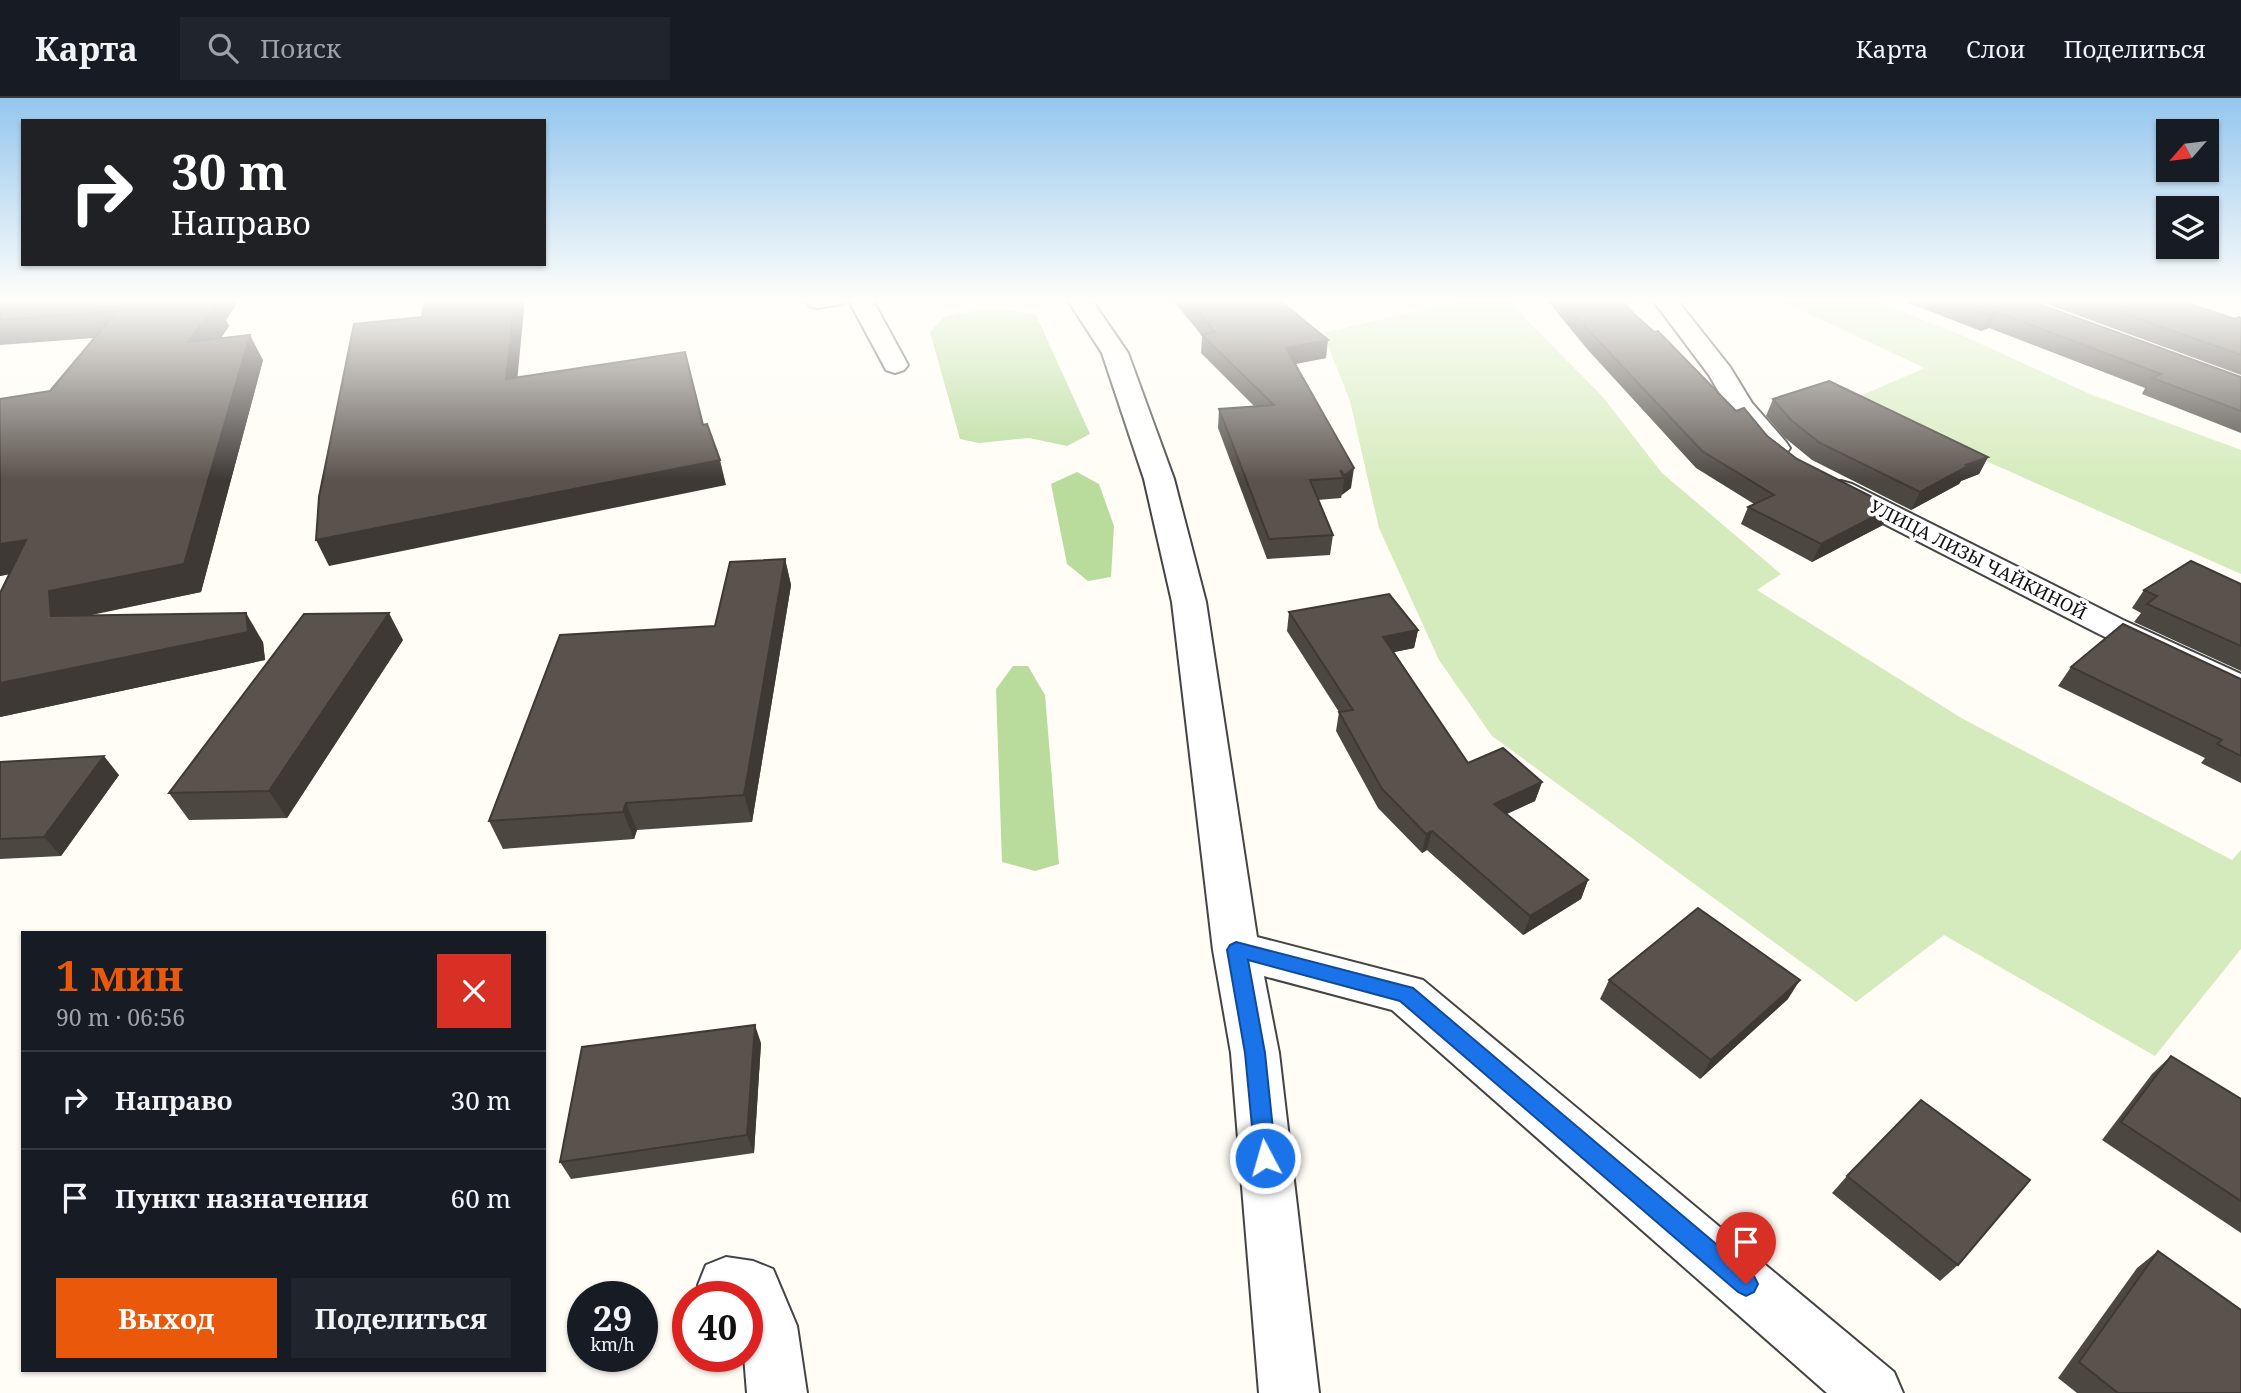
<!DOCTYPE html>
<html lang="ru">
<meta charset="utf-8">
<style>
:root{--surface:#171b24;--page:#20242c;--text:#f1f3f6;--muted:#9ea1a6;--line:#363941;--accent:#ea580c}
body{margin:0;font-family:"Noto Serif",serif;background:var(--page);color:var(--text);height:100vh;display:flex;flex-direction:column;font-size:26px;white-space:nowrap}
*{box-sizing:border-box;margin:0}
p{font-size:23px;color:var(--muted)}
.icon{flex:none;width:38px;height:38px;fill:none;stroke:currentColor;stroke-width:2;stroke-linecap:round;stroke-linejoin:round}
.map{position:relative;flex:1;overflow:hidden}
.drawer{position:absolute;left:21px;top:833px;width:525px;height:441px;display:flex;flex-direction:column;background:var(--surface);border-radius:0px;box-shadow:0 2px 5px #0004}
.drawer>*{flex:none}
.hud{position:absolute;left:21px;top:21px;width:525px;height:147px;border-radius:0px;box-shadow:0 2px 5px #0004;background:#202124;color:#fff;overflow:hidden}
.needle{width:46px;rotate:242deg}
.controls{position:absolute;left:2156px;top:21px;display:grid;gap:14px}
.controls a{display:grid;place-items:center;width:63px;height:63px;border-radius:0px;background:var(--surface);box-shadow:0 2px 5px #0004;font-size:35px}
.speed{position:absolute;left:567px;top:1183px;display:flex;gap:14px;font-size:35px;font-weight:700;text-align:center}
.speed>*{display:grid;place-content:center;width:91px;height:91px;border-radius:50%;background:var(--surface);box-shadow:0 2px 5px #0004;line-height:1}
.speed small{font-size:18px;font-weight:400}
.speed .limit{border:10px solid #d22;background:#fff;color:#111}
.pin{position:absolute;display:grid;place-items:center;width:60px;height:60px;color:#fff;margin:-72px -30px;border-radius:50% 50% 50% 0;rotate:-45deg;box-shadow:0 0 7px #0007}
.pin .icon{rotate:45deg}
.me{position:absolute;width:77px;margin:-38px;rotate:354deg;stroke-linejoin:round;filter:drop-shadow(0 0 5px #0008)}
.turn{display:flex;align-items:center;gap:24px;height:147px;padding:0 35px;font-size:32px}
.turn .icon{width:91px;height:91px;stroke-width:2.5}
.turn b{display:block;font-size:49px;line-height:60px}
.round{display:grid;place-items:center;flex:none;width:74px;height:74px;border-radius:0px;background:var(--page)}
.overview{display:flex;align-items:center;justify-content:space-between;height:119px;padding:0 35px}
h1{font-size:42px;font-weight:700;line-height:52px;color:var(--accent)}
.action{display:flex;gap:14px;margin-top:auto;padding:14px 35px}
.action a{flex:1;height:80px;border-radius:0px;background:var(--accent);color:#fff;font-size:28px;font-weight:700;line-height:80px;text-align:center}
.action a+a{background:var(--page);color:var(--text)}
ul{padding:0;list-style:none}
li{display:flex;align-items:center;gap:21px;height:98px;padding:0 35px;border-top:2px solid var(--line)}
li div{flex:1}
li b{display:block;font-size:26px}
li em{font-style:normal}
header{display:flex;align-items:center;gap:42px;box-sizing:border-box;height:98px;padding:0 35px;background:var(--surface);border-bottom:2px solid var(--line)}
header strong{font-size:33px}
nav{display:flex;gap:38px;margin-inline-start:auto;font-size:24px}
.search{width:490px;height:63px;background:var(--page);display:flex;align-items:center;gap:18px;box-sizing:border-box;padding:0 24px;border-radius:0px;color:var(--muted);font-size:26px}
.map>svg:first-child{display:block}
.green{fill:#d5ebbd}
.forest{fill:#b9dc9c}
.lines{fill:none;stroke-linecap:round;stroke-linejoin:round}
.minor-casing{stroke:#444;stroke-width:4}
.minor{fill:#fff;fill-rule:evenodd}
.wall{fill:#4d4742}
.shaded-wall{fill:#3f3936}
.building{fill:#5a524d;stroke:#3f3936;stroke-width:2}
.route{fill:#1a73e8;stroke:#114b97;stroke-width:2}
.labels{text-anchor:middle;stroke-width:7;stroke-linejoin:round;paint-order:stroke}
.street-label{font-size:18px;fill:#111;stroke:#fff}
</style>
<header>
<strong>Карта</strong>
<div class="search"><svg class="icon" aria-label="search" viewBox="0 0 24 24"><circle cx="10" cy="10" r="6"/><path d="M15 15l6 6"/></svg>Поиск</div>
<nav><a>Карта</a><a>Слои</a><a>Поделиться</a></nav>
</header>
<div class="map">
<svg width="2241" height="1295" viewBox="0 0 2241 1295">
<rect width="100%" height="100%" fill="#fffdf5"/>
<!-- green -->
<g class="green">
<polygon points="1469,201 1506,201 1602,298 1662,375 1781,476 1757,492 1963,621 2232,762 2241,752 2241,851 2155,958 1944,837 1856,904 1492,638 1439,562 1379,430 1350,303 1323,235"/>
<polygon points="1795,201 1871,201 1966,239 2090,296 2241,352 2241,476 1986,363 1855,300 1925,270 1783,204"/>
</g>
<!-- forest -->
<g class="forest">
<polygon points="984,211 1004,211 1036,217 1090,336 1067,348 1029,340 979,345 960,341 930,234 944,219"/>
<polygon points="1077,374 1099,386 1114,428 1111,479 1088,483 1067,466 1051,386"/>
<polygon points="1013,568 1028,568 1045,597 1059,766 1035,773 1002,764 996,591"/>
</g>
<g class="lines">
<!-- minor casing -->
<g class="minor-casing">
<g id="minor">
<polygon points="807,201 847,201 843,206 817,210 809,208"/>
<polygon points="848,201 872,201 908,267 904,272 895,275 886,272"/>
<polygon points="1067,201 1091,201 1128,255 1174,381 1206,504 1257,839 1423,882 1894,1274 1903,1295 1827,1295 1392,912 1264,878 1279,955 1319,1295 1259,1295 1231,955 1213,852 1172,504 1144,381 1102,255"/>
<polygon points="1652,201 1676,201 1730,269 1752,305 1786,344 1790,350 1786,356 1776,359 1766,356 1731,315 1709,277"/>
<polygon points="1841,383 1852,386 2123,522 2241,576 2241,602 2228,598 2099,536 1830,398 1826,392 1830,386"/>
<polygon points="726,1159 753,1163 773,1171 797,1228 807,1295 747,1295 744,1258 747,1258 747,1199 703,1199 698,1187 706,1167"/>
</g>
</g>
<!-- minor -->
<use href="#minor" class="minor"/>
</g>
<!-- wall -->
<g class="wall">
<polygon points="0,201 226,222 229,228 221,240 263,262 201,494 87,518 263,544 265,562 0,619 9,476 0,478 0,301 50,293 94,240 0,247"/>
<polygon points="1172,201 1278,201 1326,260 1295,266 1351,390 1342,396 1341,400 1318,402 1333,437 1330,457 1267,461 1218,330 1219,311 1254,308 1201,255 1202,238"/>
<polygon points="1546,201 1620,201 1635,217 1736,313 1883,427 1812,464 1741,426 1748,409 1754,406 1696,370 1588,252"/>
<polygon points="1898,201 2025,201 2241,279 2241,335 2142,296 2145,290 1989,230 1981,233"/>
<polygon points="2033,201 2175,201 2235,221 2241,220 2241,277"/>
<polygon points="1773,301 1988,359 1979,376 1961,383 1959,386 1911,412 1812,362 1784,339 1766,318"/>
<polygon points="785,461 791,487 752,724 637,732 634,741 503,751 489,723 715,528"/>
<polygon points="2241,486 2241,573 2134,524 2141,515 2132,510 2144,492"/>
<polygon points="1289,514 1418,532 1414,550 1394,554 1468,665 1542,684 1535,703 1507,716 1588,782 1581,801 1523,837 1427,752 1422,755 1378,710 1336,633 1339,614 1287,533"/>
<polygon points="403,542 287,720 189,722 169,695"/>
<polygon points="2071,569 2241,581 2241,685 2201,665 2205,660 2058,588"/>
<polygon points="0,664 119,677 61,758 0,761"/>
<polygon points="1609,882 1788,901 1700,981 1600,901"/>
<polygon points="761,945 754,1055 571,1081 560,1064"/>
<polygon points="2171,958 2241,1001 2241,1135 2102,1042 2152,976"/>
<polygon points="1847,1078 1958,1167 1940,1183 1832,1095"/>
<polygon points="2158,1153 2241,1295 2077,1295 2058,1280 2137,1170"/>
</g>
<!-- shaded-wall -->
<g class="shaded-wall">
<polygon points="212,201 240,201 226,222 229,228 202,269 188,244"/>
<polygon points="515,201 525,201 515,305 506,281"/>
<polygon points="1997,214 1989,230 1981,233 1989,217"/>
<polygon points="250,237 263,262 201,494 69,521 51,518 49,493"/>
<polygon points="1328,242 1326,260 1284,268 1286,250"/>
<polygon points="1988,359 1979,376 1961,383 1959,386 1911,412 1920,394 1966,367"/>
<polygon points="720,362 726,387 329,468 316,442"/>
<polygon points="1354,370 1351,390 1342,397 1345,377"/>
<polygon points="1892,409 1883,427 1812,464 1821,446"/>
<polygon points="26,442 46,469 0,478 0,446"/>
<polygon points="785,461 791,487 752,724 744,697"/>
<polygon points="246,515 263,544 265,562 0,619 0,585"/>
<polygon points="389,515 403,542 287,720 269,693"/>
<polygon points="1418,532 1414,550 1380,557 1383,539"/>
<polygon points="104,658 119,677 61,758 44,739"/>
<polygon points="1542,684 1535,703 1488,724 1494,706"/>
<polygon points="626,705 637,732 634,741 623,714"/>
<polygon points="1432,733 1427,752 1422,755 1426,736"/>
<polygon points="1588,782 1581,801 1523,837 1530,818"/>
<polygon points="1800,882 1788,901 1700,981 1711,962"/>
<polygon points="755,927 761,945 754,1055 747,1037"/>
</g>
<!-- building -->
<g class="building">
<polygon points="0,201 212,201 209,205 217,204 188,244 250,237 184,466 49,493 51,518 246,515 248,534 0,585 0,495 26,442 0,446 0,301 50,293 117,213 0,222"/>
<polygon points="425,201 515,201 506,281 685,254 703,327 707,326 720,362 316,442 319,399 354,226 422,219"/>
<polygon points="1187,201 1278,201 1328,242 1286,250 1354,370 1345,377 1340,372 1344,380 1310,382 1333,437 1269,441 1219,311 1274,307 1202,237 1215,234"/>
<polygon points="1562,201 1620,201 1635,217 1654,234 1658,233 1736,313 1744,310 1767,338 1797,361 1892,409 1821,446 1748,409 1774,397 1702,353 1592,236"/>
<polygon points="1945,201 2025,201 2241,279 2241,313 2152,280 2161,276 1997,214 1989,217"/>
<polygon points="2083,201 2175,201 2235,221 2239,219 2241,220 2241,257"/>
<polygon points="1829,283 1988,359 1966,367 1968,368 1920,394 1820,345 1791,322 1773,301"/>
<polygon points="785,461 744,697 626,705 623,714 489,723 560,537 715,528 730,464"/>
<polygon points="2191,463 2241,486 2241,548 2147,506 2157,498 2144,492"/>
<polygon points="1389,496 1418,532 1383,539 1468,665 1503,650 1542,684 1494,706 1588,782 1530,818 1432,733 1426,736 1382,691 1339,614 1353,612 1289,514"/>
<polygon points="389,515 269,693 169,695 304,516"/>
<polygon points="2123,526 2241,581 2241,658 2217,646 2222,642 2071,569"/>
<polygon points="104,658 44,739 0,741 0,664"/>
<polygon points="1698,810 1800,882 1711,962 1609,882"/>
<polygon points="755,927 747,1037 560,1064 582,949"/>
<polygon points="2171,958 2241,1001 2241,1103 2121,1024"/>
<polygon points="1921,1002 2030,1082 1958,1167 1847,1078"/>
<polygon points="2158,1153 2241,1212 2241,1295 2118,1295 2079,1264"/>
</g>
<!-- sky -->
<linearGradient id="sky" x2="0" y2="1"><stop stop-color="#95c6ee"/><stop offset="0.53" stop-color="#fffefa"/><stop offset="1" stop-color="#fffefa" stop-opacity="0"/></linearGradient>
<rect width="2241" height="382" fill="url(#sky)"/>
<!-- route -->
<polygon class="route" points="1236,844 1413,890 1754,1178 1758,1186 1754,1194 1746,1198 1738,1194 1400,903 1248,862 1265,955 1276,1060 1273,1067 1265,1070 1258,1067 1255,1060 1245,955 1227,852 1230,847"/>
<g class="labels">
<!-- street labels -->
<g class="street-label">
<text transform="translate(1978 462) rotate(27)" y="6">УЛИЦА ЛИЗЫ ЧАЙКИНОЙ</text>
</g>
</g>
</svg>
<div class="controls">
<a><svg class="needle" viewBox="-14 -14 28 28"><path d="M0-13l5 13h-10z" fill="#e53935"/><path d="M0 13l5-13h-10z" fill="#9ea1a6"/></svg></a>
<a><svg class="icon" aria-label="layers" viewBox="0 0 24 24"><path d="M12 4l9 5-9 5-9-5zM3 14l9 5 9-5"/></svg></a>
</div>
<div class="speed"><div>29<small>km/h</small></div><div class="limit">40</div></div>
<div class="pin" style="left:1746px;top:1186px;background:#d93025"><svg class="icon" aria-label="arrive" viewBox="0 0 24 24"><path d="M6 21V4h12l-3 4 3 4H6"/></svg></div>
<svg class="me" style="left:1265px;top:1060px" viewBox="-20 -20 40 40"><circle r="17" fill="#1a73e8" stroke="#fff" stroke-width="3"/><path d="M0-11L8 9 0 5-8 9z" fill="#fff"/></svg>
<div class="hud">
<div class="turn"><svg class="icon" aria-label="right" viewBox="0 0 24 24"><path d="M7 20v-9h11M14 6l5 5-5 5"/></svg><div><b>30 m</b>Направо</div></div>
</div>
<section class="drawer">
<div class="overview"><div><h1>1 мин</h1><p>90 m · 06:56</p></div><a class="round" style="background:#d93025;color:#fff"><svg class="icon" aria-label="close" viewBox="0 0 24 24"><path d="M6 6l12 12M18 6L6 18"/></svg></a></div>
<ul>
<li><svg class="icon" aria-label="right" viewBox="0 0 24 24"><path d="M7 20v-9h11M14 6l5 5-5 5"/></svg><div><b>Направо</b></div><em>30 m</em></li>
<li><svg class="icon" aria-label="arrive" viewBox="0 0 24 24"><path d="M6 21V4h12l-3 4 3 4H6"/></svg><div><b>Пункт назначения</b></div><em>60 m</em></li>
</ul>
<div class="action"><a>Выход</a><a>Поделиться</a></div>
</section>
</div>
